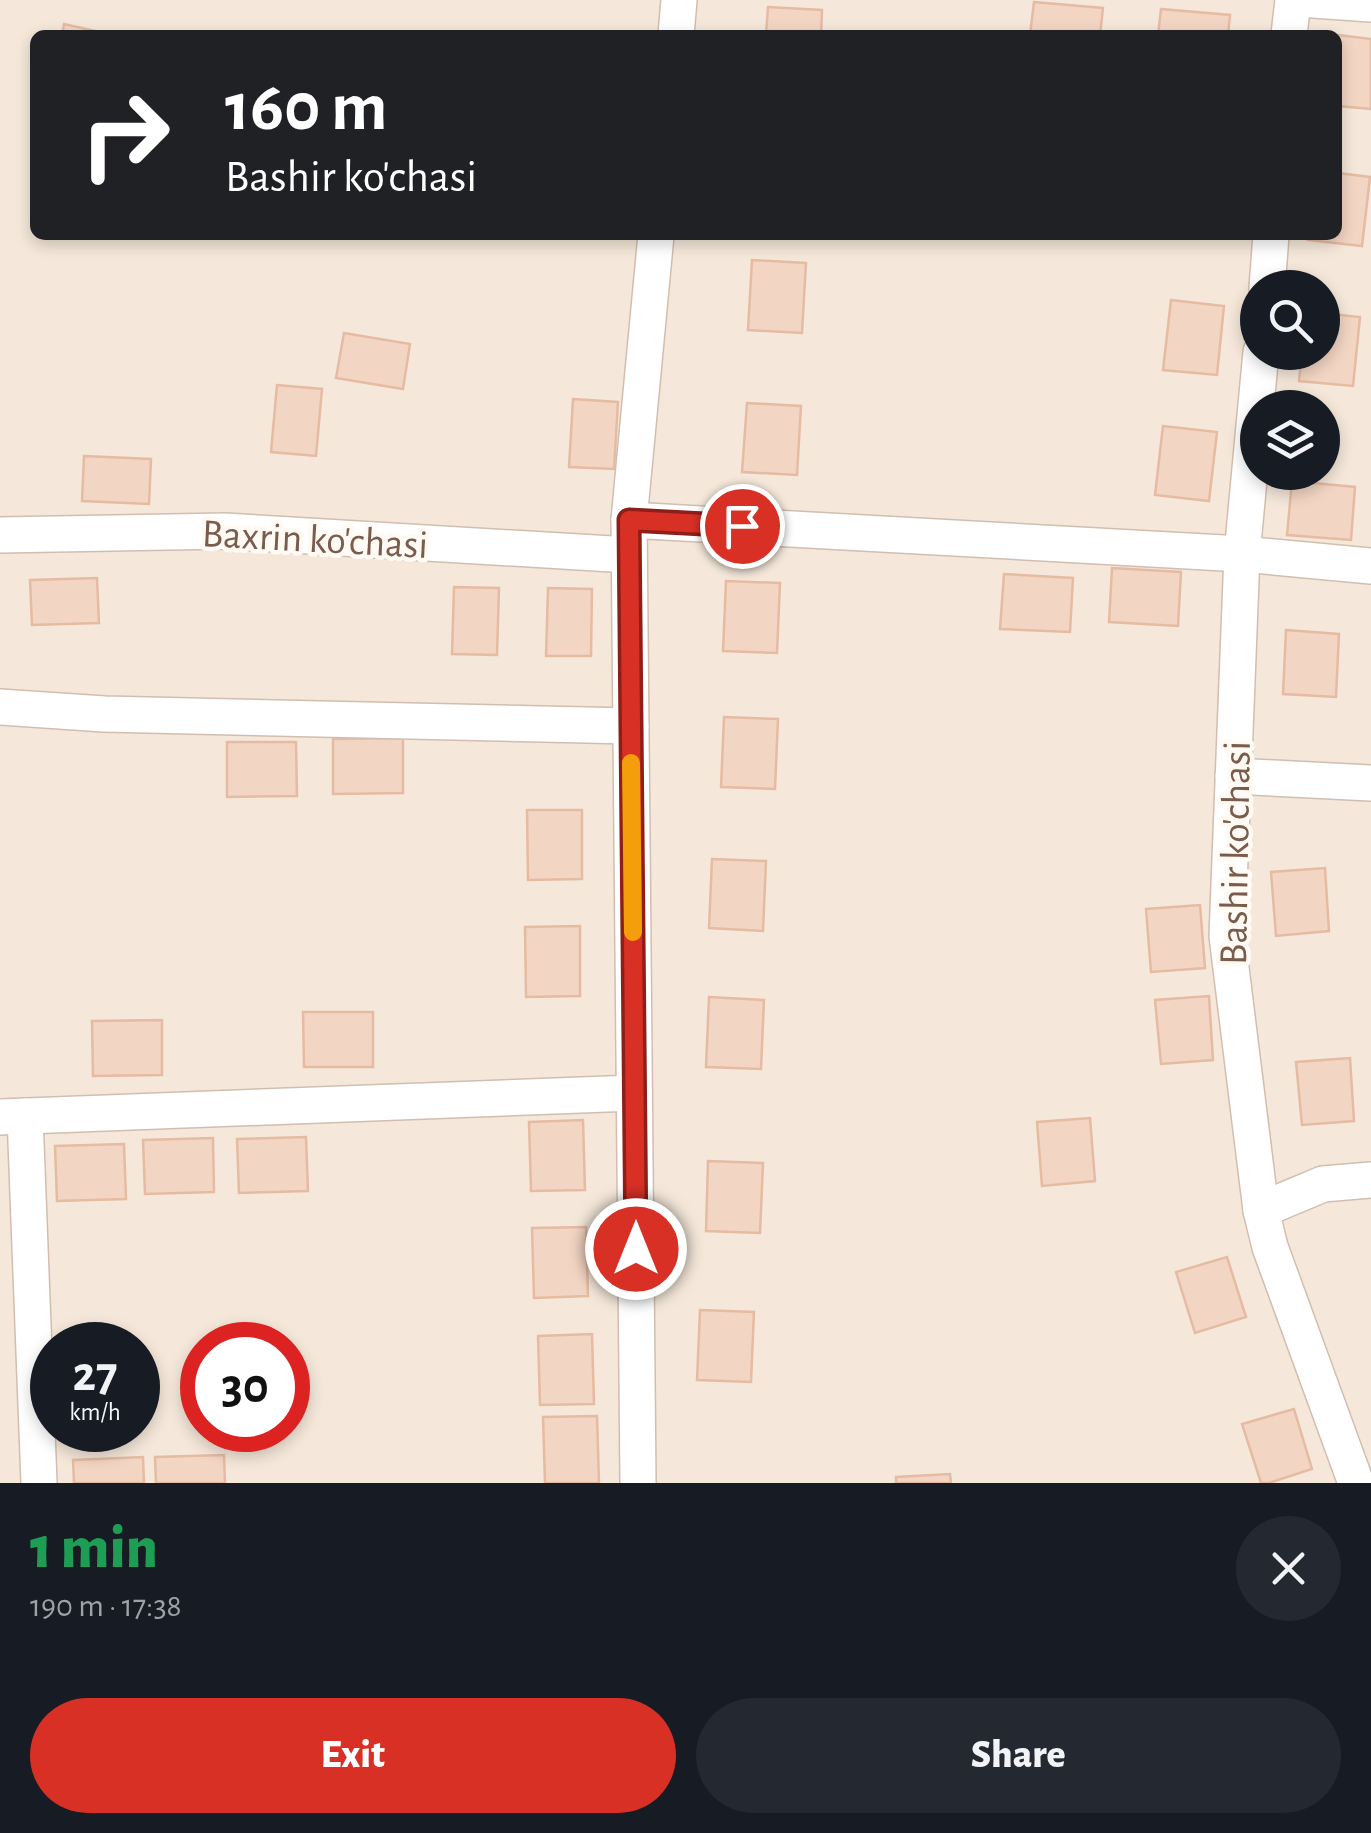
<!DOCTYPE html>
<meta charset="utf-8">
<style>
:root{--surface:#171b24;--page:#242831;--text:#f1f3f6;--muted:#9ea1a6;--accent:#d93025}
body{margin:0;font-family:"Alegreya Sans",sans-serif;background:var(--page);color:var(--text);height:100vh;display:flex;flex-direction:column;font-size:38px;white-space:nowrap}
*{box-sizing:border-box;margin:0}
p{font-size:32px;color:var(--muted)}
.icon{flex:none;width:55px;height:55px;fill:none;stroke:currentColor;stroke-width:2;stroke-linecap:round;stroke-linejoin:round}
.map{position:relative;height:1483px;overflow:hidden}
.drawer{display:flex;flex-direction:column;background:var(--surface);flex:1}
.drawer>*{flex:none}
.hud{position:absolute;left:30px;top:30px;width:1312px;height:210px;border-radius:15px;box-shadow:0 5px 15px #0003;background:#202124;color:#fff;overflow:hidden}
.controls{position:absolute;left:1240px;top:270px;display:grid;gap:20px}
.controls a{display:grid;place-items:center;width:100px;height:100px;border-radius:50%;background:var(--surface);box-shadow:0 5px 15px #0003;font-size:50px}
.speed{position:absolute;left:30px;top:1322px;display:flex;gap:20px;font-size:50px;font-weight:700;text-align:center}
.speed>*{display:grid;place-content:center;width:130px;height:130px;border-radius:50%;background:var(--surface);box-shadow:0 5px 15px #0003;line-height:1}
.speed small{font-size:25px;font-weight:400}
.speed .limit{border:15px solid #d22;background:#fff;color:#111}
.pin{position:absolute;display:grid;place-items:center;width:85px;height:85px;color:#fff;margin:-42px;border:5px solid #fff;border-radius:50%;box-shadow:0 2px 10px #0007}
.me{position:absolute;width:110px;margin:-55px;rotate:0deg;stroke-linejoin:round;filter:drop-shadow(0 0 8px #0008)}
.turn{display:flex;align-items:center;gap:35px;height:210px;padding:0 30px;font-size:45px}
.turn .icon{width:130px;height:130px;stroke-width:2.5}
.turn b{display:block;font-size:70px;line-height:85px}
.round{display:grid;place-items:center;flex:none;width:105px;height:105px;border-radius:52px;background:var(--page)}
.summary{display:flex;align-items:center;justify-content:space-between;height:170px;padding:0 30px}
h1{font-size:60px;font-weight:800;line-height:75px;color:#1e9e55}
.action{display:flex;gap:20px;margin-top:auto;padding:20px 30px}
.action a{flex:1;height:115px;border-radius:60px;background:var(--accent);color:#fff;font-size:40px;font-weight:800;line-height:115px;text-align:center}
.action a+a{background:var(--page);color:var(--text)}
.map>svg:first-child{display:block}
.residential{fill:#f5e8da;fill-rule:evenodd}
.building{fill:#f3d5c3;stroke:#e6bba3;stroke-width:2.5}
.lines{fill:none;stroke-linecap:round;stroke-linejoin:round}
.minor-casing{stroke:#d1beb0;stroke-width:38}
.minor{stroke:#fff;stroke-width:35}
.route-casing{stroke:#8d1f18;stroke-width:25}
.route{stroke:#d93025;stroke-width:18}
.slow{stroke:#f59e0b;stroke-width:18}
.labels{text-anchor:middle;stroke-width:9;stroke-linejoin:round;paint-order:stroke}
.street-label{font-size:40px;fill:#7a5c4d;stroke:#fffaf3}
</style>
<div class="map">
<svg width="1371" height="1483" viewBox="0 0 1371 1483">
<rect width="100%" height="100%" fill="#fdf6ec"/>
<!-- residential -->
<path class="residential" d="M0,0H1371V1483H0ZM35,35H1338V235H35ZM1258,288H1322V352H1258ZM1258,408H1322V472H1258ZM52,1345H138V1430H52ZM202,1345H288V1430H202Z"/>
<!-- building -->
<g class="building">
<polygon points="1034,2 1103,8 1100,35 1030,35"/>
<polygon points="768,7 822,10 821,35 766,35"/>
<polygon points="1161,9 1230,15 1228,35 1158,35"/>
<polygon points="64,24 113,35 62,35"/>
<polygon points="1338,35 1371,39 1371,109 1338,106"/>
<polygon points="1338,173 1370,177 1362,246 1308,240 1309,235 1338,235"/>
<polygon points="752,260 806,263 802,333 748,330"/>
<polygon points="1171,300 1224,306 1217,375 1163,370"/>
<polygon points="1322,313 1360,317 1353,386 1299,381 1302,352 1322,352"/>
<polygon points="344,333 410,344 403,389 336,378"/>
<polygon points="277,385 322,389 316,456 271,452"/>
<polygon points="573,399 618,402 614,469 569,467"/>
<polygon points="747,403 801,406 797,475 742,472"/>
<polygon points="1163,426 1217,432 1209,501 1155,495"/>
<polygon points="84,456 151,459 149,504 82,501"/>
<polygon points="1292,481 1355,487 1351,540 1287,535"/>
<polygon points="1112,568 1181,572 1178,626 1109,622"/>
<polygon points="1004,574 1073,578 1070,632 1000,629"/>
<polygon points="97,578 99,623 32,625 30,580"/>
<polygon points="726,581 780,583 777,653 723,651"/>
<polygon points="454,587 499,588 497,655 452,654"/>
<polygon points="548,588 592,589 591,656 546,656"/>
<polygon points="1286,630 1339,634 1336,697 1283,694"/>
<polygon points="724,717 778,719 775,789 721,787"/>
<polygon points="403,738 403,793 333,794 333,739"/>
<polygon points="227,742 296,742 297,796 227,797"/>
<polygon points="527,810 582,810 582,879 528,880"/>
<polygon points="712,859 766,861 763,931 709,928"/>
<polygon points="1325,868 1329,931 1276,936 1271,872"/>
<polygon points="1200,905 1205,968 1151,972 1146,909"/>
<polygon points="580,926 580,996 526,997 525,927"/>
<polygon points="1209,996 1213,1060 1161,1064 1155,1000"/>
<polygon points="709,997 764,1000 761,1069 706,1067"/>
<polygon points="303,1012 373,1012 373,1067 304,1067"/>
<polygon points="162,1020 162,1075 93,1076 92,1021"/>
<polygon points="1350,1058 1354,1121 1302,1125 1296,1062"/>
<polygon points="1090,1118 1095,1181 1042,1186 1037,1122"/>
<polygon points="583,1120 585,1190 531,1191 529,1122"/>
<polygon points="306,1137 308,1191 239,1193 237,1139"/>
<polygon points="213,1138 214,1192 145,1194 143,1140"/>
<polygon points="124,1144 126,1199 57,1201 55,1146"/>
<polygon points="708,1161 763,1163 760,1233 706,1231"/>
<polygon points="586,1227 588,1296 534,1298 532,1228"/>
<polygon points="1227,1257 1246,1317 1195,1333 1176,1272"/>
<polygon points="700,1310 754,1312 751,1382 697,1380"/>
<polygon points="592,1334 594,1404 540,1405 538,1336"/>
<polygon points="1294,1409 1312,1469 1269,1483 1261,1483 1242,1424"/>
<polygon points="597,1416 599,1483 545,1483 543,1417"/>
<polygon points="224,1455 225,1483 156,1483 155,1457"/>
<polygon points="143,1457 144,1483 74,1483 73,1460"/>
<polygon points="950,1474 951,1483 896,1483 896,1477"/>
</g>
<g class="lines">
<!-- minor casing -->
<g class="minor-casing">
<g id="minor">
<polyline points="1313,0 1371,4"/>
<polyline points="676,35 679,0"/>
<polyline points="1289,35 1293,0"/>
<polyline points="1267,288 1271,235"/>
<polyline points="1261,352 1242,554 1227,936 1261,1210 1270,1247 1356,1483"/>
<polyline points="629,520 1242,554 1371,566"/>
<polyline points="0,535 225,531 629,555"/>
<polyline points="0,707 104,714 631,726"/>
<polyline points="1233,776 1371,783"/>
<polyline points="25,1116 39,1483"/>
<polyline points="0,1117 634,1093"/>
<polyline points="1261,1210 1323,1184 1371,1180"/>
<polyline points="638,1483 629,520 656,235"/>
</g>
</g>
<!-- minor -->
<use href="#minor" class="minor"/>
</g>
<g class="lines">
<!-- route casing -->
<g class="route-casing">
<polyline id="route" points="636,1249 629,520 742,526"/>
</g>
<!-- route -->
<use href="#route" class="route"/>
<!-- slow -->
<polyline class="slow" points="631,763 633,932"/>
</g>
<g class="labels">
<!-- street labels -->
<g class="street-label">
<text transform="translate(315 538) rotate(3)" y="14">Baxrin ko'chasi</text>
<text transform="translate(1234 853) rotate(-89)" y="14">Bashir ko'chasi</text>
</g>
</g>
</svg>
<div class="controls">
<a><svg class="icon" aria-label="search" viewBox="0 0 24 24"><circle cx="10" cy="10" r="6"/><path d="M15 15l6 6"/></svg></a>
<a><svg class="icon" aria-label="layers" viewBox="0 0 24 24"><path d="M12 4l9 5-9 5-9-5zM3 14l9 5 9-5"/></svg></a>
</div>
<div class="speed"><div>27<small>km/h</small></div><div class="limit">30</div></div>
<div class="pin" style="left:742px;top:526px;background:#d93025"><svg class="icon" aria-label="arrive" viewBox="0 0 24 24"><path d="M6 21V4h12l-3 4 3 4H6"/></svg></div>
<svg class="me" style="left:636px;top:1249px" viewBox="-20 -20 40 40"><circle r="17" fill="#d93025" stroke="#fff" stroke-width="3"/><path d="M0-11L8 9 0 5-8 9z" fill="#fff"/></svg>
<div class="hud">
<div class="turn"><svg class="icon" aria-label="right" viewBox="0 0 24 24"><path d="M7 20v-9h11M14 6l5 5-5 5"/></svg><div><b>160 m</b>Bashir ko'chasi</div></div>
</div>
</div>
<section class="drawer">
<div class="summary"><div><h1>1 min</h1><p>190 m · 17:38</p></div><a class="round"><svg class="icon" aria-label="close" viewBox="0 0 24 24"><path d="M6 6l12 12M18 6L6 18"/></svg></a></div>
<div class="action"><a>Exit</a><a>Share</a></div>
</section>
